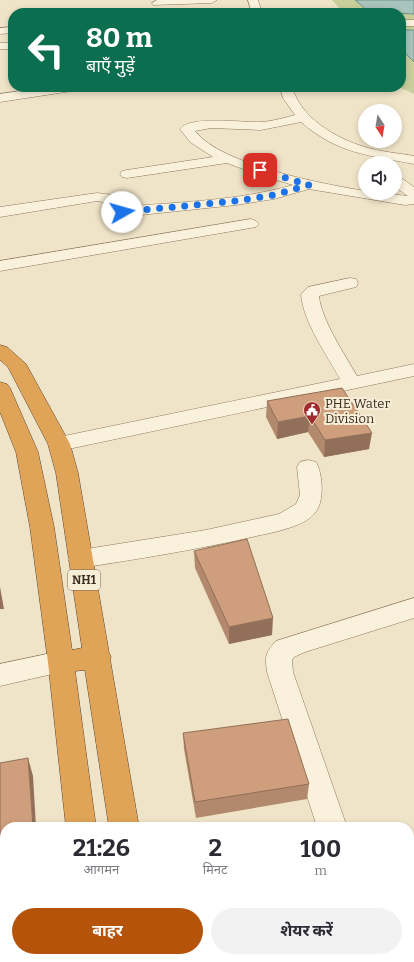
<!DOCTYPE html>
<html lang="hi">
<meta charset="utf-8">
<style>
:root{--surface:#fff;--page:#f2f2f3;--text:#2b2b33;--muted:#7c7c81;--accent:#b45309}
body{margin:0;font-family:Bitter,"Noto Sans Devanagari",serif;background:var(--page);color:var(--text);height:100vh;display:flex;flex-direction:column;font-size:15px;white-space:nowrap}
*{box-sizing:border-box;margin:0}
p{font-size:13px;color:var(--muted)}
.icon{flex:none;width:22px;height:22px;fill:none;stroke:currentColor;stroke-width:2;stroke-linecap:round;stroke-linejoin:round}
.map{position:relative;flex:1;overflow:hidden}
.drawer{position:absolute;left:0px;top:822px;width:414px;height:140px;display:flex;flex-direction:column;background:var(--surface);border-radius:16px 16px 0 0;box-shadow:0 2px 6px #0003}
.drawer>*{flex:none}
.top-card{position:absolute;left:8px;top:8px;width:398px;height:84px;border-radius:16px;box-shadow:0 2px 6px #0003;background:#0b6e4f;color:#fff;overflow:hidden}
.needle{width:26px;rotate:168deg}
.fabs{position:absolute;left:358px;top:104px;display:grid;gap:8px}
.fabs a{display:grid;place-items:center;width:44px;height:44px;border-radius:50%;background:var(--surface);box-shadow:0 2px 6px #0003;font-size:20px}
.pin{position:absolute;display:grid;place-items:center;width:34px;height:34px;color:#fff;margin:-17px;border-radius:8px;box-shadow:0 2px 6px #0006}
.me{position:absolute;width:44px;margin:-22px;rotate:83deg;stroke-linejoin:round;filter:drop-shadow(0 0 3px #0008)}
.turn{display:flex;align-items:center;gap:14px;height:84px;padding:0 12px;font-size:18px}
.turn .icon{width:52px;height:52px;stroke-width:2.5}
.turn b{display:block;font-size:28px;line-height:34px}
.eta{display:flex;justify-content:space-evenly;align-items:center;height:68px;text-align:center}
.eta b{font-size:24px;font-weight:700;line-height:28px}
.primary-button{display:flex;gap:8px;margin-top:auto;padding:8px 12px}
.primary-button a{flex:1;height:46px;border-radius:24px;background:var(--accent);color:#fff;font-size:16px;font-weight:700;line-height:46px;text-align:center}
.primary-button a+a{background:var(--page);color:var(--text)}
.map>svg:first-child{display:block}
.green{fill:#c9cf9b}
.water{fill:#a9c4bc;stroke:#6f938a}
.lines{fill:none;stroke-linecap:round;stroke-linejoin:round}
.minor-casing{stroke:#8d765c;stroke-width:1}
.highway-casing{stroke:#5b4430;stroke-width:1}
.minor{fill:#faf1dc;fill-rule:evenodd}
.highway{fill:#e0a458;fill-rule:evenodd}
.wall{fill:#b2896c}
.shaded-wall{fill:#916f58}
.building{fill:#cf9f7d;stroke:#916f58}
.route{stroke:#1a73e8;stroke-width:7;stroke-dasharray:0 12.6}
.labels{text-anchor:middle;stroke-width:4;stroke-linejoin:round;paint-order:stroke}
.shield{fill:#f7eed8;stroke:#756857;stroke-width:1}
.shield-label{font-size:12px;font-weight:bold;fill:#3d2e20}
.poi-label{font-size:13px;fill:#3d2e20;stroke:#f7eed8;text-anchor:start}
</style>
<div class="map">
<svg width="414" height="962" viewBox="0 0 414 962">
<rect width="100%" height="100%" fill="#f0e4c8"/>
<!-- green -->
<polygon class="green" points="332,0 414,0 414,94 399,87 401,87 401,13 344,13"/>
<!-- water -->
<g class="water">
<polygon points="355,0 414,0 414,14 369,12"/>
<polygon points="401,30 414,30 414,62 401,49"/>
</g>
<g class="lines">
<!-- minor casing -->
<g class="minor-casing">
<g id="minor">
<polygon points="157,0 217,0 212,3 153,5 152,3"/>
<polygon points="248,0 258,0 262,13 252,13"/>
<rect x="401" y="20" width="13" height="6"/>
<polygon points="13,27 13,33 0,34 0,28"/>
<rect x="0" y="43" width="13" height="6"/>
<polygon points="48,87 78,87 76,90 72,91 0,102 0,94"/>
<path d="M280,87H292C301,118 335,138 365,147C381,152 398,153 414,156V164C368,155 338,154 301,122L261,130L211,128L195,131C221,165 323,184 365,191V193H382L408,196L395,187V176L400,177L414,187V204L405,205L309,189L274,199L236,205L121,217L109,213L103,202L97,201L0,217V207L97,193L113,195L121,207C178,202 237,201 293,185L256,174L227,163L127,178L122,177L120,174L122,171L127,170L213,157L190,142L180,129C190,115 245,123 262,122C273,121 284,118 295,115L283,98Z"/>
<polygon points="251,219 256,221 259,224 256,227 0,271 0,261"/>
<path d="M350,278L356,279L358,283L356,287L319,296C321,319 345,355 357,376L414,364V376L59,451L52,449L48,444L52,439L59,437L340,379C327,355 303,322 301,294L308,287Z"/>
<path d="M308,460L316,462C323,474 325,503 314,514C302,528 269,533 252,537C195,550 138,559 80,568L72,565L68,559L72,553L80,550L206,530L279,514L296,504L300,495L297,467L300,462Z"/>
<path d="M414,598V618L305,652L294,657L292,660L293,672L347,827H317L267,672C265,656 265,653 276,641Z"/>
<polygon points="61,651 70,654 74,662 70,670 0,686 0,664"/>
<rect x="409" y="840" width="5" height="30"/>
</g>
</g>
<!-- highway casing -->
<g class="highway-casing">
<g id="highway">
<polygon points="0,345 7,347 26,364 70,444 78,473 109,653 111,657 110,659 139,827 109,827 85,670 75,671 96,827 66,827 48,662 30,527 16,452 0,412 0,382 7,384 10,388 38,452 54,527 72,650 82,648 56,473 48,444 8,367 0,360"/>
<polygon points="84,957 118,957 119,962 85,962"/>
<polygon points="132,957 166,957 167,962 133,962"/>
</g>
</g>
<!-- minor -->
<use href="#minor" class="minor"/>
<!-- highway -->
<use href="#highway" class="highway"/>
</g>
<!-- wall -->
<g class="wall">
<polygon points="342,388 369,449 324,457 308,432 277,439 266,417 267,401"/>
<polygon points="194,551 272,635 229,644 195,568"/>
<polygon points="183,733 309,784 307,799 196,818 184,749"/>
</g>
<!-- shaded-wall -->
<g class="shaded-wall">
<polygon points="310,416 308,432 277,439 278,422"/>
<polygon points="372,433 369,449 324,457 325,440"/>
<polygon points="0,587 4,609 0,609"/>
<polygon points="273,618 272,635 229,644 229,627"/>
<polygon points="28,758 33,776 36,827 33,827"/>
<polygon points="21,957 24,957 25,962 21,962"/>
</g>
<!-- building -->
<g class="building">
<polygon points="342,388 372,433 325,440 310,416 278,422 267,401"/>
<polygon points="247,539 273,618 229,627 194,551"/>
<polygon points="288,719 309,784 195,802 183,733"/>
<polygon points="28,758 33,827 5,827 5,957 21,957 21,962 0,962 0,763"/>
</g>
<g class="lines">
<!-- route -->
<polyline class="route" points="122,212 236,201 274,195 309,185 260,170"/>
</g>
<!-- icons -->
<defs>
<g id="civic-pin" transform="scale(0.9)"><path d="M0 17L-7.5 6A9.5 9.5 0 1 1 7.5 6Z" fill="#9e2a2b" stroke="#f7eed8"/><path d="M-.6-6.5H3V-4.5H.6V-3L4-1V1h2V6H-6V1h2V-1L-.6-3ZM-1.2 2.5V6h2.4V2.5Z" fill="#fff"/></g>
</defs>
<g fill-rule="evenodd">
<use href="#civic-pin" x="312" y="410"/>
</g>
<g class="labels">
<!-- shield labels -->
<rect class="shield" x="68" y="570" width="32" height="20" rx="3"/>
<g class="shield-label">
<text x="84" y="584">NH1</text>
</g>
<!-- poi labels -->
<g class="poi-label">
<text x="325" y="408">PHE Water<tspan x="325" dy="15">Division</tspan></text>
</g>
</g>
</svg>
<div class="fabs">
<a><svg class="needle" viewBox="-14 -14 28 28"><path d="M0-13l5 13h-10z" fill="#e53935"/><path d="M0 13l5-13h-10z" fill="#7c7c81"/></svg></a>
<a><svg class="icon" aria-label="sound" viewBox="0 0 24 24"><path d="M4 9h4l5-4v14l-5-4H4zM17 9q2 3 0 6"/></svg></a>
</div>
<div class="pin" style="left:260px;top:170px;background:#d93025"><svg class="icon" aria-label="arrive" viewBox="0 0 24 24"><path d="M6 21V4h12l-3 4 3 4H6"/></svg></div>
<svg class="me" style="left:122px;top:212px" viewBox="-20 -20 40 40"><circle r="19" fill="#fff"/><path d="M0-13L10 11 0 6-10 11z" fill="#1a73e8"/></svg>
<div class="top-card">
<div class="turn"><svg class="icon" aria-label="left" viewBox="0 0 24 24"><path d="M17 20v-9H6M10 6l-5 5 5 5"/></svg><div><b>80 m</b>बाएँ मुड़ें</div></div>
</div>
<section class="drawer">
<div class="eta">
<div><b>21:26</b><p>आगमन</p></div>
<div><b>2</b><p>मिनट</p></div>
<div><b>100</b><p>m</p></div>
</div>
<div class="primary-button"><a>बाहर</a><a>शेयर करें</a></div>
</section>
</div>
